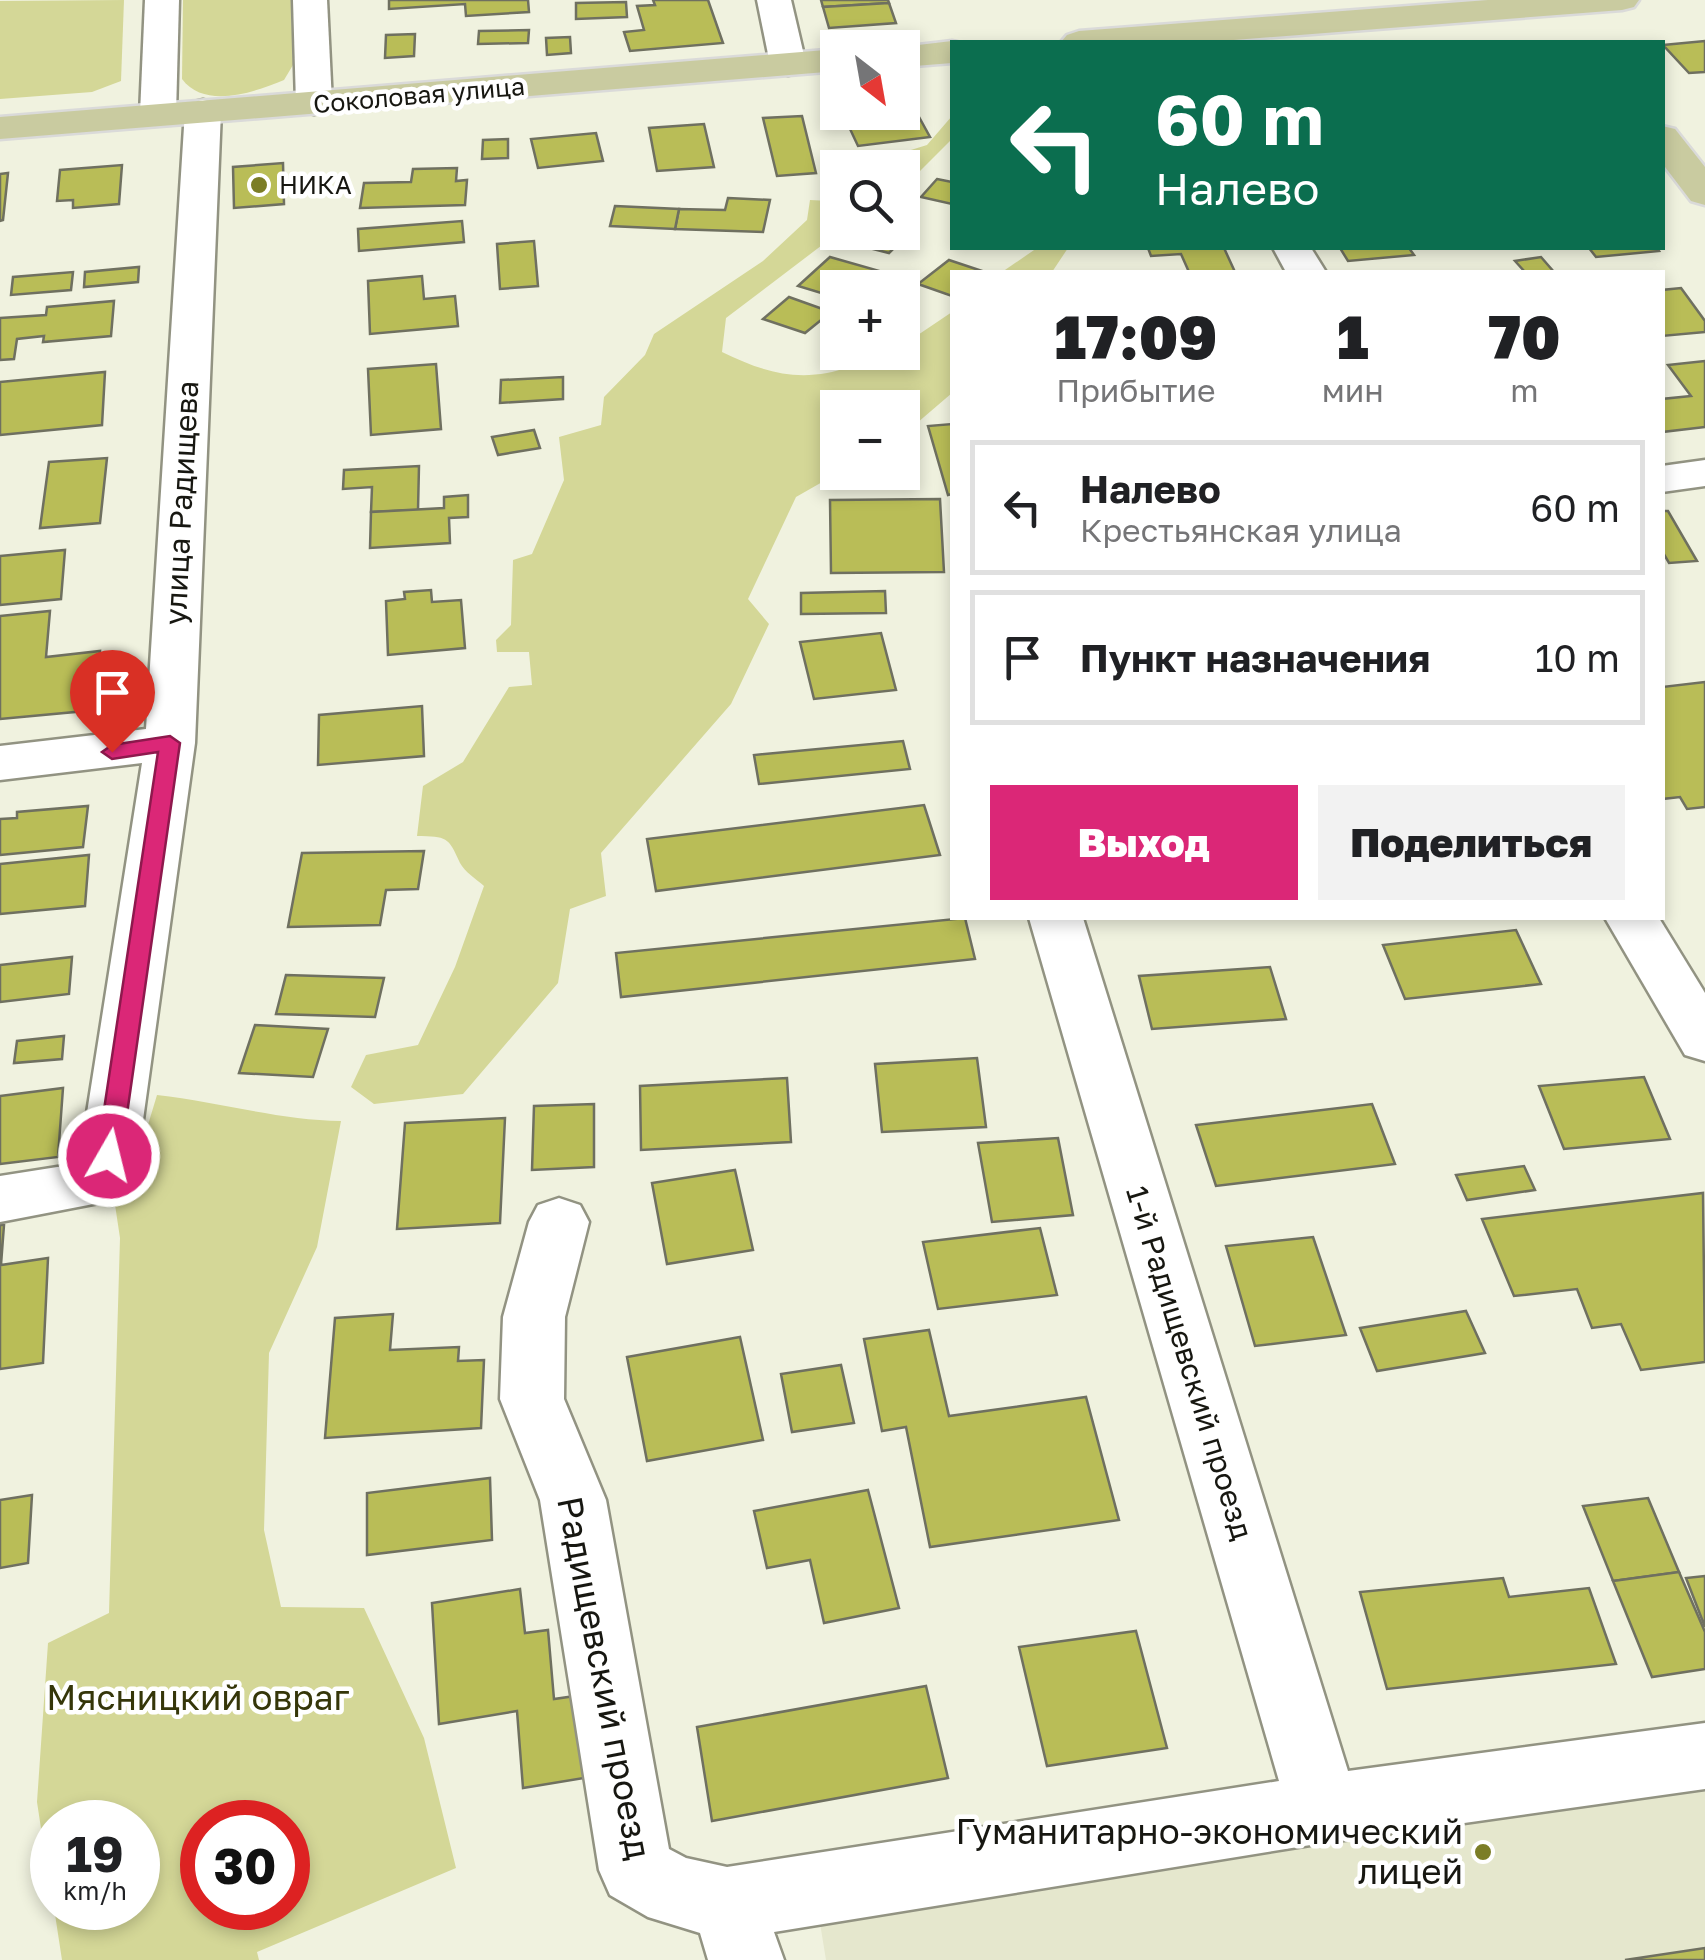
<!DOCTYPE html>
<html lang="ru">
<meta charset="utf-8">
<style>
:root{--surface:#fff;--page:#f2f2f2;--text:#202124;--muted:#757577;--line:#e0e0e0;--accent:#db2777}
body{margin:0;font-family:"Golos Text",sans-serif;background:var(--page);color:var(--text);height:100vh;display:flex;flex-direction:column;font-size:38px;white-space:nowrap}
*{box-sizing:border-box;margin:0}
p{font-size:32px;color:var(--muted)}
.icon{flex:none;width:55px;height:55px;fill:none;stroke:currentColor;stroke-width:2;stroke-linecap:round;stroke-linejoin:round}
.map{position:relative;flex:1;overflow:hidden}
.sheet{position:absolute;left:950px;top:270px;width:715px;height:650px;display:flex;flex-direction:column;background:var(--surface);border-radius:0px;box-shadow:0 5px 15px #0003}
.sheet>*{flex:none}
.banner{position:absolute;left:950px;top:40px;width:715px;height:210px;border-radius:0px;box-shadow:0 5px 15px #0003;background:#0b6e4f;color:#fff;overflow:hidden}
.needle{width:65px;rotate:149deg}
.tools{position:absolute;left:820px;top:30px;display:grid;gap:20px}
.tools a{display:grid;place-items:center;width:100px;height:100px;border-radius:0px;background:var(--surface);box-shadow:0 5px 15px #0003;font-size:50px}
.speed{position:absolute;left:30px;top:1800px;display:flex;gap:20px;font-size:50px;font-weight:700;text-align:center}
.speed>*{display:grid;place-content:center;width:130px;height:130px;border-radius:50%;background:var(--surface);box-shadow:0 5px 15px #0003;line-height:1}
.speed small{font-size:25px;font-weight:400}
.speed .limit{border:15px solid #d22;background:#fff;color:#111}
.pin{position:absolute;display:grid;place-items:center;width:85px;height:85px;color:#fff;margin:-102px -42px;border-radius:50% 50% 50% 0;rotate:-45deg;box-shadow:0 0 10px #0007}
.pin .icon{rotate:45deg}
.me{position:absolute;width:110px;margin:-55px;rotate:8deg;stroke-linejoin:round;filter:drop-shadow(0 0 8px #0008)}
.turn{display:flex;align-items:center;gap:35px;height:210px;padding:0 40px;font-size:45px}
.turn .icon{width:130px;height:130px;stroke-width:2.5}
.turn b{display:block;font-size:70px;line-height:85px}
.eta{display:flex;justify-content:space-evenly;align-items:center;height:170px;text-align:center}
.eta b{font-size:60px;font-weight:800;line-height:70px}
.button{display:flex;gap:20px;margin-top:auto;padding:20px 40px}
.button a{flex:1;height:115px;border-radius:0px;background:var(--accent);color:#fff;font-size:40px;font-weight:800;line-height:115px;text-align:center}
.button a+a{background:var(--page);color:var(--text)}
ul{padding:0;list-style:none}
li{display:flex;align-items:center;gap:30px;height:135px;margin:0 20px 15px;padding:0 20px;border:5px solid var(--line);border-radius:0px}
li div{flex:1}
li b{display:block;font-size:38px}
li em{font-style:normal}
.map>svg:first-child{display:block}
.built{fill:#e5e7cd}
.green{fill:#d4d797;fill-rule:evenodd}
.building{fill:#b9bd57;stroke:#6f7060;stroke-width:2.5}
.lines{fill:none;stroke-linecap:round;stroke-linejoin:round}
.minor-casing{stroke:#929382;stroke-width:5}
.tertiary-casing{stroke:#929382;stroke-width:5}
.primary-casing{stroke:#dadad9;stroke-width:5}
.minor{fill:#fff;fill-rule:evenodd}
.tertiary{fill:#fff;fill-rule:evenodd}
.primary{fill:#c9cba0;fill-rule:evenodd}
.route{fill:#db2777;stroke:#8e194d;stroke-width:2.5}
.poi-dot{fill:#7b7d26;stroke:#fff;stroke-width:4}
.labels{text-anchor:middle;stroke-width:9;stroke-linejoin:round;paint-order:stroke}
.far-street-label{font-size:25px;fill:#171711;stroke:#fff}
.far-poi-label{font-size:25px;fill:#171711;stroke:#fff;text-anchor:start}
.street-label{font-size:30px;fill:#171711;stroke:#fff}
.near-street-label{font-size:35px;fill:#171711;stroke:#fff}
.near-park-label{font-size:35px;fill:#353609;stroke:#fff}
.near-poi-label{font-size:35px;fill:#171711;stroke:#fff;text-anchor:end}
</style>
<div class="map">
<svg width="1705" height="1960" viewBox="0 0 1705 1960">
<rect width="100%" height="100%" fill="#f0f2df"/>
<!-- built -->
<polygon class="built" points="1705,1788 1705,1960 826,1960 819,1917"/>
<!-- green -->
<g class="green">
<polygon points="124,0 121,81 92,92 0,99 0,1"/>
<path d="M183,0H291L293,65L284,80C255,92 205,110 182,79Z"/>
<polygon points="952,116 952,139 903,188 902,168 856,167 927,145"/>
<path d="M836,174L838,233L726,318L722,352C757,369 788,380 827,373C854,368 874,352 902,352L903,345L952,312V393L903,435L902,408H838V473L796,497L748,599L769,624L731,704L601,853L606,896L570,909L558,983L463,1094L374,1104L351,1087L366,1055L418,1045L455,967L484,886C476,879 465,872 460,863C448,836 447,837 417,836L423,786L463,762L509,687L532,685L529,652H497L496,640L511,625L513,560L532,554L564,480L559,437L601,425L604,397L645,355L654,334L763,261L807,220L810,200L830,201Z"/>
<polygon points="1037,248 1068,248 1052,272 1002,272"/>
<path d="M157,1095C218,1102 280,1120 341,1121L317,1247L269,1353L264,1530L281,1607L364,1608L424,1738L456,1868L257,1952L259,1960H62L54,1908H138V1822H52V1901L37,1802L48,1643L109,1613L120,1238L114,1198L138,1158ZM202,1822H288V1908H202Z"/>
</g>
<!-- building -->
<g class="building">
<polygon points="389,0 528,0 529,12 466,16 465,4 389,9"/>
<polygon points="653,0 708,0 723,43 630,51 624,32 644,30 637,6 655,5"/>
<polygon points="821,0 888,0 889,3 823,7"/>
<polygon points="626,2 627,17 576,19 576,3"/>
<polygon points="889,3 896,23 829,28 823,7"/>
<polygon points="529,30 528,43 478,44 479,31"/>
<polygon points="415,34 414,56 385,58 386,35"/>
<polygon points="570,37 571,53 547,55 546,38"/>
<polygon points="1705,41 1705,72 1689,73 1663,45"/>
<polygon points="913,106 930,137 858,146 843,114 902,112 902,107"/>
<polygon points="802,116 816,173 777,176 763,118"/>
<polygon points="704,124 714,167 657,171 649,128"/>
<polygon points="596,133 603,161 538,168 531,139"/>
<polygon points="508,139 508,158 482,159 483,140"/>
<polygon points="283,163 284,204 234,208 233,167"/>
<polygon points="122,165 119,204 73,208 73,200 57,201 60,170"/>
<polygon points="457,168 456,181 467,180 465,205 360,208 364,183 411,182 413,169"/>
<polygon points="8,173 3,220 0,221 0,174"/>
<polygon points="937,179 952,182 952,204 921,197"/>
<polygon points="728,198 770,200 763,232 675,229 679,209 725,210"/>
<polygon points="615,206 679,209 675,229 610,226"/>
<polygon points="462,221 464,242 359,251 358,229"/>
<polygon points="902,223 916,226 889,253 846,242 856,232 902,232"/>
<polygon points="534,241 538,286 500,289 497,244"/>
<polygon points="1148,248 1224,248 1235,272 1189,272 1181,254 1151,256"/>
<polygon points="1340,248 1409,248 1414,255 1348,261"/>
<polygon points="1589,248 1657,248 1659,251 1596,257"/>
<polygon points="830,257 883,272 867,288 838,288 838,298 798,286"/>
<polygon points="1541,257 1554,272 1525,272 1515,261"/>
<polygon points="949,260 985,272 952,272 952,296 918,284"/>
<polygon points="139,267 138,282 84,287 85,272"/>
<polygon points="73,272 71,290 11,295 13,277"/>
<polygon points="422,276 424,299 455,296 458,326 370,334 368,281"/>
<polygon points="1681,288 1705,321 1705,332 1662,336 1662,290"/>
<polygon points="789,297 831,312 805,333 763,319"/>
<polygon points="114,301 111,336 43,342 44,336 17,339 14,359 0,360 0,318 46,315 47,307"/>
<polygon points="1705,361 1705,427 1662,432 1662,399 1691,396 1668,365"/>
<polygon points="436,364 441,429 371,435 368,369"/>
<polygon points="105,372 102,425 0,435 0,382"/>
<polygon points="563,377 563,399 500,403 501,380"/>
<polygon points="952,424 952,494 948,495 928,426"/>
<polygon points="534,430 540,448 498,455 492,437"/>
<polygon points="107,458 100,523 40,528 49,462"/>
<polygon points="419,466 418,510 371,512 372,487 343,489 344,470"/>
<polygon points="468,495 468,517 449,518 450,543 370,548 371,512 444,508 444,497"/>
<polygon points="940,499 944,572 831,573 830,500"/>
<polygon points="1662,511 1668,511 1697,561 1669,563 1662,551"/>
<polygon points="65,550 61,599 0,605 0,556"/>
<polygon points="431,590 432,602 461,600 465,648 388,655 386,601 405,599 404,592"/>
<polygon points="885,591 886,613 801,614 801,593"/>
<polygon points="50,611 46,657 100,651 96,710 0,719 0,616"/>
<polygon points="881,633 896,690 814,699 800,642"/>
<polygon points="1705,682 1705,807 1687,809 1680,797 1662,799 1662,687"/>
<polygon points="422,706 424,756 318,765 319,715"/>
<polygon points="903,741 910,769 759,784 754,755"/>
<polygon points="924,805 940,855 656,891 647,839"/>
<polygon points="88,806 83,847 0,855 0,819 17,818 17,812"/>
<polygon points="424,851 418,889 386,890 380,925 288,927 302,853"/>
<polygon points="89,855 85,906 0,914 0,864"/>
<polygon points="965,918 975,959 621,997 616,953"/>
<polygon points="1516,930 1541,984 1405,999 1383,945"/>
<polygon points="72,957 69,994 0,1002 0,965"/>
<polygon points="1270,967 1286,1019 1152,1029 1139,976"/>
<polygon points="286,975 384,978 375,1017 276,1014"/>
<polygon points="255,1025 328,1029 313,1077 239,1073"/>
<polygon points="64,1036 62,1059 14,1063 17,1041"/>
<polygon points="977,1058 986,1127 882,1132 875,1064"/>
<polygon points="1644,1077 1670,1139 1564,1149 1539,1086"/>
<polygon points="787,1078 791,1142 641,1150 640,1086"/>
<polygon points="63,1088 58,1157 0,1164 0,1096"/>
<polygon points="594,1104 594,1167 532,1170 534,1106"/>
<polygon points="1372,1104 1395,1164 1216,1186 1196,1125"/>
<polygon points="505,1118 500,1223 397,1229 405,1123"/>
<polygon points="1058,1138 1073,1215 992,1222 978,1143"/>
<polygon points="1524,1166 1535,1190 1467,1200 1456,1175"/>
<polygon points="735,1170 753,1250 667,1264 652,1183"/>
<polygon points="1703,1193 1705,1362 1641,1370 1621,1324 1592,1328 1577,1289 1514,1296 1482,1219"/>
<polygon points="0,1225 4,1225 1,1265 48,1258 43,1363 0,1369"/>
<polygon points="1040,1228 1057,1295 938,1309 923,1242"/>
<polygon points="1313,1237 1346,1335 1255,1346 1226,1246"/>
<polygon points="1466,1311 1485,1353 1377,1371 1360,1328"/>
<polygon points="393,1314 390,1350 459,1347 458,1361 484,1360 481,1428 325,1438 335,1318"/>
<polygon points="929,1330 949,1416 1086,1397 1119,1520 930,1547 906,1427 882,1431 864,1339"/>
<polygon points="740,1337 763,1440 647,1461 627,1357"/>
<polygon points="841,1365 854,1423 792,1432 781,1374"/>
<polygon points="490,1478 492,1540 367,1555 367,1493"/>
<polygon points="868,1490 899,1608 824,1623 810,1560 767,1568 754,1511"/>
<polygon points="32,1495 28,1563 0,1568 0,1500"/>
<polygon points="1648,1498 1679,1572 1613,1581 1583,1506"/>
<polygon points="1679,1572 1705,1632 1705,1669 1652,1677 1613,1581"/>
<polygon points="1705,1576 1705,1627 1686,1578"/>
<polygon points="1503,1578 1509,1597 1589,1588 1616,1664 1387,1689 1360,1592"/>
<polygon points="520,1589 525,1633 548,1630 554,1699 582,1695 590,1777 523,1788 517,1711 439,1724 432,1603"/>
<polygon points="1136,1631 1167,1748 1047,1766 1019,1647"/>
<polygon points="926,1686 948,1778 712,1821 697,1727"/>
<polygon points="1705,1948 1705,1960 1625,1960"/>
</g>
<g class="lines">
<!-- minor casing -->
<g class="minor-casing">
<g id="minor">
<polygon points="757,0 791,0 806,64 801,72 788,75 775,72 770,64"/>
<polygon points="203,100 216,103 221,111 195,743 138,1156 109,1201 0,1222 0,1176 70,1165 81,1151 142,763 0,780 0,746 146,729 185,111 190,103"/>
<polygon points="1273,248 1311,248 1326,272 1286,272"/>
<polygon points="1705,460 1705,486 1662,492 1662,466"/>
<polygon points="1029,918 1083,918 1348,1771 1705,1723 1705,1789 1323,1843 774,1932 784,1960 708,1960 700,1933 648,1917 610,1895 599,1870 540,1500 500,1399 503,1317 529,1222 538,1205 559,1198 580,1205 589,1222 565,1317 564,1399 606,1500 669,1849 686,1858 727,1867 1279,1781"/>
<polygon points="1605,918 1659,918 1705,993 1705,1061 1685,1055"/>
</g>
</g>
<!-- tertiary casing -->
<g class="tertiary-casing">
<g id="tertiary">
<polygon points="145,0 179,0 176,114 171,122 158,125 145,122 140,114"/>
<polygon points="293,0 327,0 332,103 327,111 314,114 301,111 296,103"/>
</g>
</g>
<!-- primary casing -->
<g class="primary-casing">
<g id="primary">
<polygon points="1488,0 1639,0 1634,7 1622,10 1208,42 1061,42 1067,35 1079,31"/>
<polygon points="952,41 957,42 952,42 952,63 902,67 902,48 893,48"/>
<polygon points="838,49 838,71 0,139 0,117"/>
<polygon points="1662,126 1675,129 1705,167 1705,205 1691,201 1662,163"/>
</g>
</g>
<!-- minor -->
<use href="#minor" class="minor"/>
<!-- tertiary -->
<use href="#tertiary" class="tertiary"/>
<!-- primary -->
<use href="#primary" class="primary"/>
</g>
<!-- route -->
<polygon class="route" points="170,736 180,743 121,1156 117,1162 100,1162 97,1156 158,752 112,759 102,752 112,745"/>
<!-- markers -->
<g class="poi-dot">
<circle cx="259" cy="185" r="10"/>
<circle cx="1483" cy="1852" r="10"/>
</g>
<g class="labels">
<!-- far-street labels -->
<g class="far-street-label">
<text transform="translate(419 95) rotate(-5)" y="9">Соколовая улица</text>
</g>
<!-- far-poi labels -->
<g class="far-poi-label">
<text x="279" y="194">НИКА</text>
</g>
<!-- street labels -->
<g class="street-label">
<text transform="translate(182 503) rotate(-87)" y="10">улица Радищева</text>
<text transform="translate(1189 1363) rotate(73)" y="10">1-й Радищевский проезд</text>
</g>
<!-- near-street labels -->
<g class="near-street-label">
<text transform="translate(604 1678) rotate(79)" y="12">Радищевский проезд</text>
</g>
<!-- near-park labels -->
<g class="near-park-label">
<text x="198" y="1710">Мясницкий овраг</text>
</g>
<!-- near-poi labels -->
<g class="near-poi-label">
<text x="1463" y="1844">Гуманитарно-экономический<tspan x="1463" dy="40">лицей</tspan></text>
</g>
</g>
</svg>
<div class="tools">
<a><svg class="needle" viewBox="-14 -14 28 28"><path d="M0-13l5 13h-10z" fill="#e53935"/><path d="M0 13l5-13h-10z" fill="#757577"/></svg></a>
<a><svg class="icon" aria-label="search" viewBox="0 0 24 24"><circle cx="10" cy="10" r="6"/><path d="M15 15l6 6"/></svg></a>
<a>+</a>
<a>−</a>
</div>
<div class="speed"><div>19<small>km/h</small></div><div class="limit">30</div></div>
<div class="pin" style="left:112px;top:752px;background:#d93025"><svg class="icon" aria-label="arrive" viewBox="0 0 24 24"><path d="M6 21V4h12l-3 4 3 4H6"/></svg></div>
<svg class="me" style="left:109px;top:1156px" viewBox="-20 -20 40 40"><circle r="17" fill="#db2777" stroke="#fff" stroke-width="3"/><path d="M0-11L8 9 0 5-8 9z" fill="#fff"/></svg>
<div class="banner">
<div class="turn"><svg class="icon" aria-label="left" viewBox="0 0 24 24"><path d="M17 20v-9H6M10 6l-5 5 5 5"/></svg><div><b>60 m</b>Налево</div></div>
</div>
<section class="sheet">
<div class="eta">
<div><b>17:09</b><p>Прибытие</p></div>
<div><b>1</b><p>мин</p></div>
<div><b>70</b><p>m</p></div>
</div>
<ul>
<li><svg class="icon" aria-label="left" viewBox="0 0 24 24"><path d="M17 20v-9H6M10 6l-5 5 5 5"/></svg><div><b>Налево</b><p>Крестьянская улица</p></div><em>60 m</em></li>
<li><svg class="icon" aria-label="arrive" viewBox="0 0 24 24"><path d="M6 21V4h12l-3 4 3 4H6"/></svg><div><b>Пункт назначения</b></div><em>10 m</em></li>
</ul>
<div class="button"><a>Выход</a><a>Поделиться</a></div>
</section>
</div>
